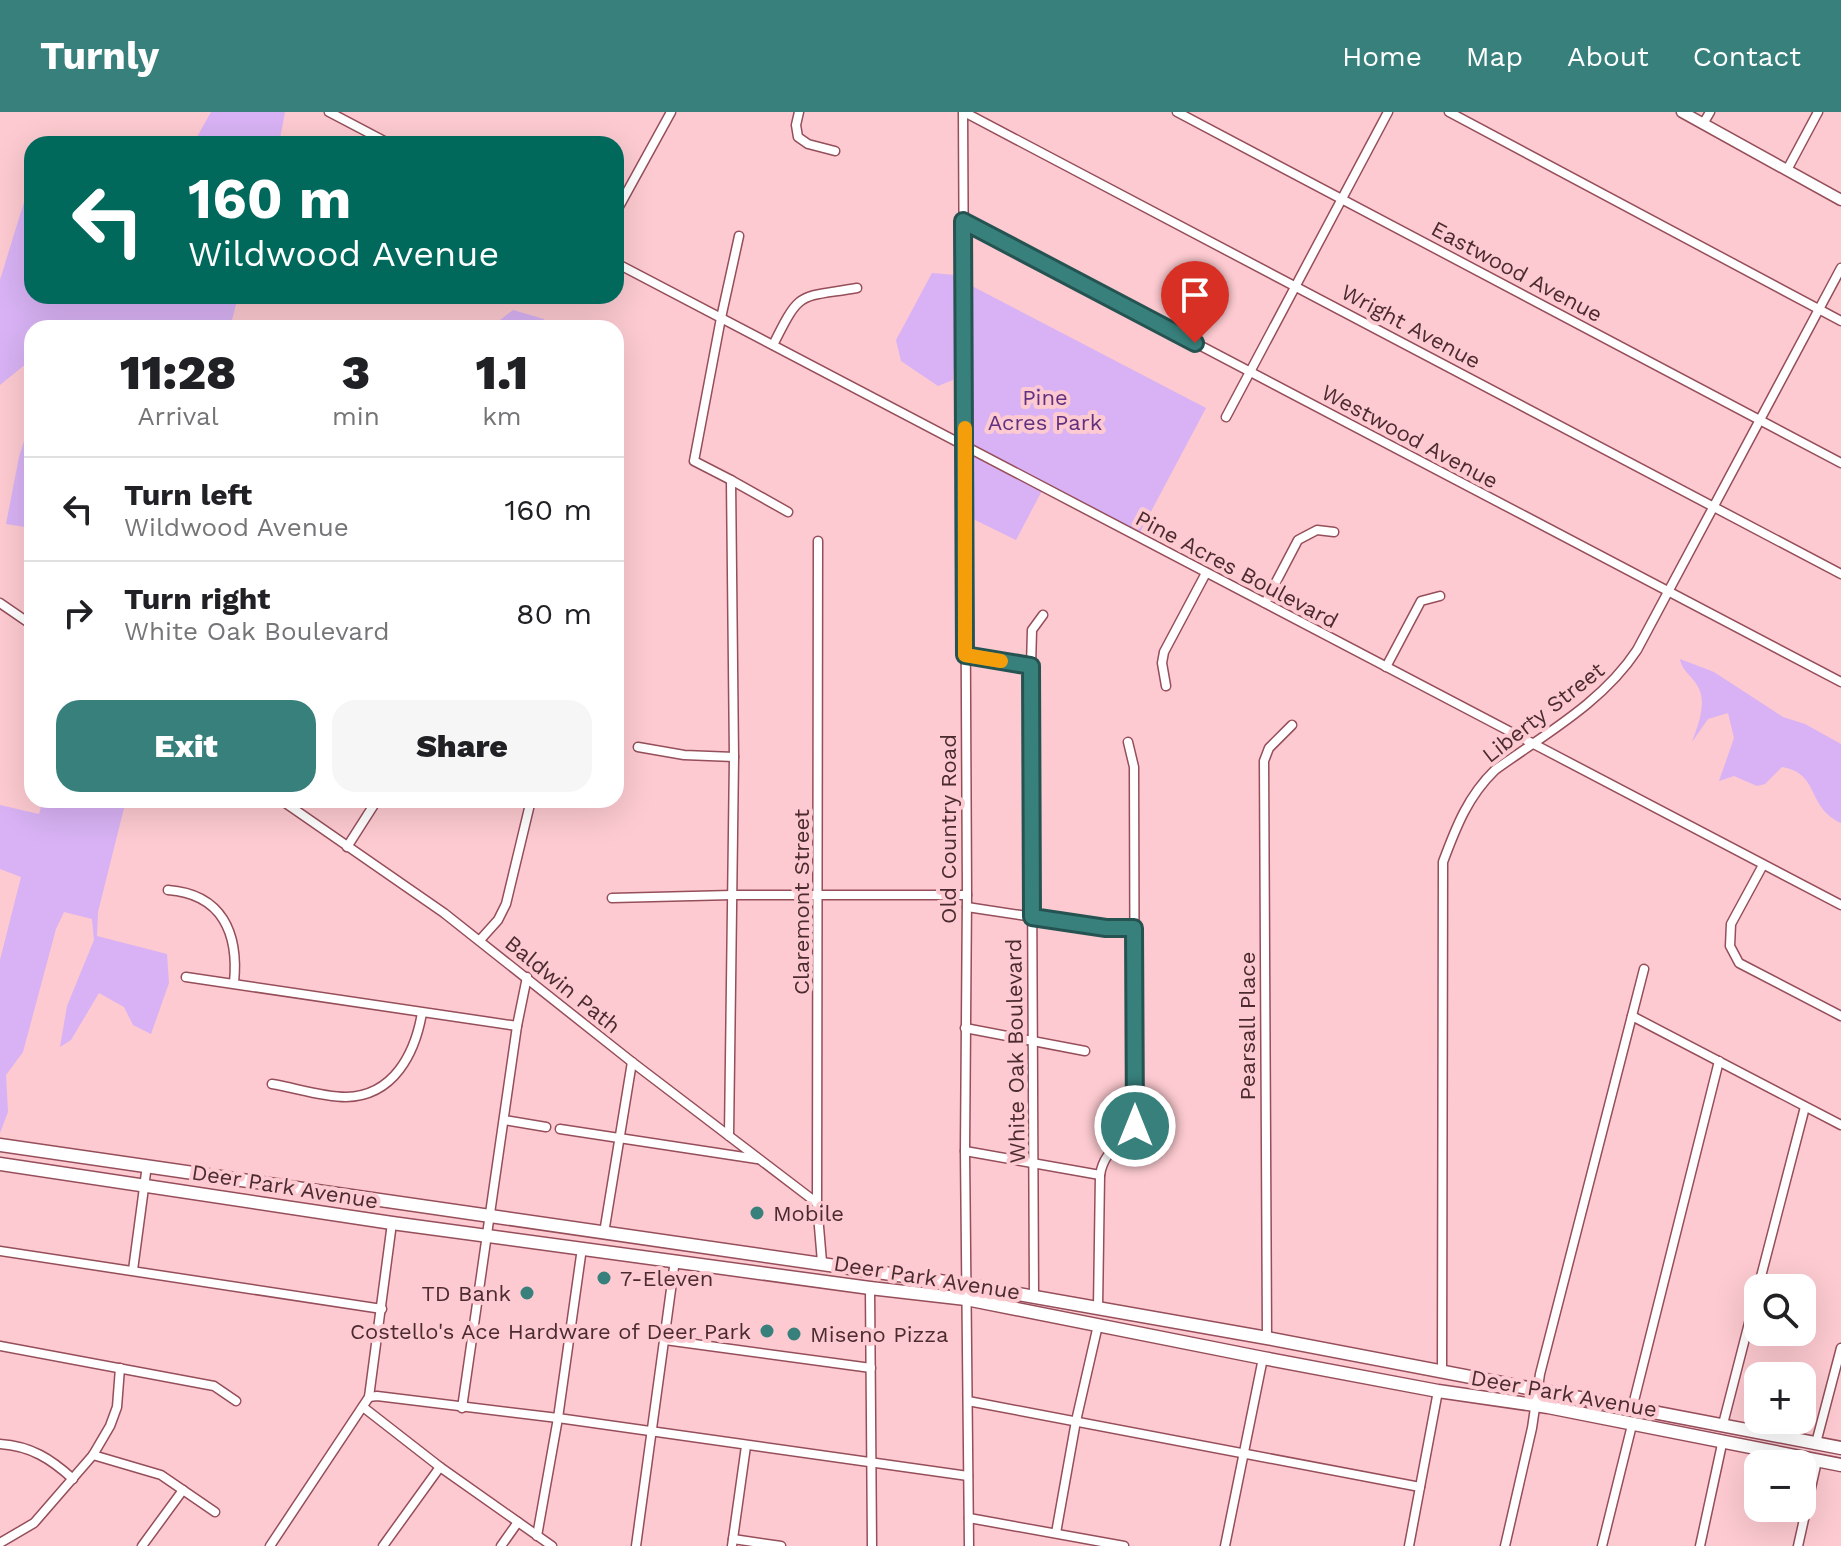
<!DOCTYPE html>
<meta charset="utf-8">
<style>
:root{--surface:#fff;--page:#f6f6f6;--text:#202124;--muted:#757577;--line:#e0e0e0;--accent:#38807c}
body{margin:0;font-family:"Work Sans",sans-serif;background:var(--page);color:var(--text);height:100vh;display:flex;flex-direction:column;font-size:30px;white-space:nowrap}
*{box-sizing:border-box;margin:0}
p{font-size:26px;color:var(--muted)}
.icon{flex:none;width:44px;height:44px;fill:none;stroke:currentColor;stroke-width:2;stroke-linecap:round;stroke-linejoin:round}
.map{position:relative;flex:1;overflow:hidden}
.panel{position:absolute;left:24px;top:208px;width:600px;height:488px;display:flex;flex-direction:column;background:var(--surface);border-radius:24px;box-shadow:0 8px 32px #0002}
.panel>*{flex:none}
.guide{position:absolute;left:24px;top:24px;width:600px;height:168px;border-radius:24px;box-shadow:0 8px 32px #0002;background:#00695c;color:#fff;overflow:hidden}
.buttons{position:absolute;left:1744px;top:1162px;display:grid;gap:16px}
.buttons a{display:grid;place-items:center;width:72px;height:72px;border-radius:16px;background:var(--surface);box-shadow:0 8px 32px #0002;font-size:40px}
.pin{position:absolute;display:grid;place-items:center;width:68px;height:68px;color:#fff;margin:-82px -34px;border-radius:50% 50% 50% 0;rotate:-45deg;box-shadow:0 0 8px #0007}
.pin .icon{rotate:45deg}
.me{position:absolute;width:88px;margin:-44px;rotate:0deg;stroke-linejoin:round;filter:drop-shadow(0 0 6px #0008)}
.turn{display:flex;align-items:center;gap:28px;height:168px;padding:0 32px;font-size:36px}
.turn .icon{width:104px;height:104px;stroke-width:2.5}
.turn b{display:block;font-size:56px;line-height:68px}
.eta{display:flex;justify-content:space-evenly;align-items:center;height:136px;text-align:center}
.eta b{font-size:48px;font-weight:800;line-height:56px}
.button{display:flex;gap:16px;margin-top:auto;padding:16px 32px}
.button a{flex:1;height:92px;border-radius:24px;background:var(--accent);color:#fff;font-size:32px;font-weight:800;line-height:92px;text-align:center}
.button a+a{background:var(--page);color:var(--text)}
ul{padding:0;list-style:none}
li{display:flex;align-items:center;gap:24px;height:104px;padding:0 32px;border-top:2px solid var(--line)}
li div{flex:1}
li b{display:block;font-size:30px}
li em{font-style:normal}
header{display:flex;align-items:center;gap:48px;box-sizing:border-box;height:112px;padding:0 40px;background:var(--accent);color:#fff}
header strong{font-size:38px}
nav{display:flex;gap:44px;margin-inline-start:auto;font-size:28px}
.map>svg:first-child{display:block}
.green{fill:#d8b2f4}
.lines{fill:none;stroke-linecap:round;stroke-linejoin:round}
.minor-casing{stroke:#954e5a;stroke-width:11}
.tertiary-casing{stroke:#954e5a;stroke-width:13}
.primary-casing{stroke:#954e5a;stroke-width:15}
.minor{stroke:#fff;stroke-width:8}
.tertiary{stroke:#fff;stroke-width:10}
.primary{stroke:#fff;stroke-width:12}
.route-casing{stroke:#245351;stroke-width:20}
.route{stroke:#38807c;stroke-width:14}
.slow{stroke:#f59e0b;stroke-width:14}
.poi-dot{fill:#38807c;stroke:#fccad0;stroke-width:3}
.labels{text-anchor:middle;stroke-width:8;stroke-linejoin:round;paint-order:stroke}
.street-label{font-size:22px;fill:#4b2b30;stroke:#fccad0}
.park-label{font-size:22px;fill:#613180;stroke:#fccad0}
.poi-label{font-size:22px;fill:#4b2b30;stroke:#fccad0;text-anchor:start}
</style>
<header>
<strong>Turnly</strong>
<nav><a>Home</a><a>Map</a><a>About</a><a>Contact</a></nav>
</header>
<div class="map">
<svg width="1841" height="1434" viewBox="0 0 1841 1434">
<rect width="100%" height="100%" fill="#fccad0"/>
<!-- green -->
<g class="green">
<polygon points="211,0 285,0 279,32 193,32"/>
<polygon points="30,35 32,35 32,184 238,184 230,216 32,216 32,247 0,273 0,168 24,90"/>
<polygon points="932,161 956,163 959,181 953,268 938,274 901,249 896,228"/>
<polygon points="970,173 1206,296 1138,424 1045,373 1016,428 969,405"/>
<polygon points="513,198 544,207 546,216 490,216"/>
<polygon points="32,304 32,416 6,412 19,345"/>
<path d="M1680,547L1714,560L1783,605L1805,612L1841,632V711C1806,695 1820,661 1782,655L1765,672L1757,674L1734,664L1719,669L1734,626L1728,601L1708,607L1692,630C1698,613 1708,590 1697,573C1691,563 1682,559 1680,547Z"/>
<polygon points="43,688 126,688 98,800 97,824 167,842 169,871 151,922 133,913 124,895 99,881 71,928 60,935 67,894 94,828 92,807 64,800 56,817 23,940 6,963 8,1000 0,1021 0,848 21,765 0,757 0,693 39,702"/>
</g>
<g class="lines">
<!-- minor casing -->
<g class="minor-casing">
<g id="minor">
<polyline points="329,0 390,32"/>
<polyline points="799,0 796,13 798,25 808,32 835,39"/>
<polyline points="963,0 967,783 965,1039 969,1434"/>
<polyline points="964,0 1841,462"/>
<polyline points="1177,0 1841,351"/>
<polyline points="1449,0 1841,209"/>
<polyline points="1703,12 1710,0"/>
<polyline points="1787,58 1818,0"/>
<polyline points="616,100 671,0"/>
<polyline points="963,109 1841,570"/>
<polyline points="616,151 1841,793"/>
<path d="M773,233C801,177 798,186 857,176"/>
<polyline points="1226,305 1388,0"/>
<polyline points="731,368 694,349 721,206 739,124"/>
<polyline points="818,429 817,1091 822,1150"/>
<polyline points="0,491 32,513"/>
<polyline points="1265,491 1298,428 1317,418 1334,420"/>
<polyline points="965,543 1031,554"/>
<polyline points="1386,555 1421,489 1440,484"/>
<polyline points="1166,574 1162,551 1164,540 1206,461"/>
<polyline points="638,635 684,643 734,645"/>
<polyline points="281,688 444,801 632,950 817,1091"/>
<polyline points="347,735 377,688"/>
<polyline points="1763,753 1731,812 1730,834 1739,851 1841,904"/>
<path d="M168,778C222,782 239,821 234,871"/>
<polyline points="612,786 732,783 967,783"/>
<polyline points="967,795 1106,816 1134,816"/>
<polyline points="480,828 498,808 506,792 531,688"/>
<polyline points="186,865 517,914"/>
<polyline points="1632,904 1841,1013"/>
<polyline points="965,916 1085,939"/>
<path d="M272,972C296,976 322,985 346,985C394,984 415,941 422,901"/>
<polyline points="504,1008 546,1015"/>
<polyline points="560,1017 757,1047"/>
<polyline points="729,1024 734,645 731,368 788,400"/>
<polyline points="965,1039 1100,1063"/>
<polyline points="604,1121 632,950"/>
<polyline points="0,1139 382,1197"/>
<polyline points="133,1158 147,1053"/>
<polyline points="870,1176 872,1434"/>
<polyline points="1758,1176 1805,995"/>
<polyline points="1034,1185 1031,554 1032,518 1043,503"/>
<path d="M1098,1196L1100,1063C1105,1034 1123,1037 1135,1014L1134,655L1128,630"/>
<polyline points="1267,1226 1264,649 1269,636 1292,613"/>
<polyline points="665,1228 871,1256"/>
<polyline points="0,1234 214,1274 236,1289"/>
<path d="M1442,1260L1443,750C1456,715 1468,684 1495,658C1545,622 1603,590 1637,538L1841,156"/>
<polyline points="369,1285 377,1284 558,1306 968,1364"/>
<polyline points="968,1289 1420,1375"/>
<polyline points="363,1295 440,1355 552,1434"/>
<polyline points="462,1296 517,914 527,865"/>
<polyline points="1632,1297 1719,949"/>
<polyline points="1723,1312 1758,1176"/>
<polyline points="1816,1331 1841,1236"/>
<path d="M0,1332C31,1334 51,1347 73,1367"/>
<polyline points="93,1343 161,1363 215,1400"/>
<polyline points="969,1406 1124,1434"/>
<polyline points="1056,1421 1076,1309 1098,1213"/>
<polyline points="537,1424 558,1306 582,1136"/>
<polyline points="733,1427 781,1434"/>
<polyline points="0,1431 34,1411 93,1343 110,1314 117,1295 120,1256"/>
<polyline points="142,1434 183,1378"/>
<polyline points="270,1434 369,1285 392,1111"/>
<polyline points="383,1434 440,1355"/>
<polyline points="501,1434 518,1410"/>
<polyline points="636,1434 675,1148"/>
<polyline points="732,1434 746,1334"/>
<polyline points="1225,1434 1263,1246"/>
<polyline points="1409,1434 1438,1279"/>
<polyline points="1505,1434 1532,1316 1540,1262 1644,857"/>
<polyline points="1602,1434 1632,1313"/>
<polyline points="1700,1434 1722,1332"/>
<polyline points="1798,1434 1817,1349"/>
</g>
</g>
<!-- tertiary casing -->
<g class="tertiary-casing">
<polyline id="tertiary" points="1682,0 1841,88"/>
</g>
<!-- primary casing -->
<g class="primary-casing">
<g id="primary">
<polyline points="0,1033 967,1173 1267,1226 1841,1336"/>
<polyline points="0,1052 392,1111 870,1176 966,1187 1263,1246 1438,1279 1548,1295 1841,1353"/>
</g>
</g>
<!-- minor -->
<use href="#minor" class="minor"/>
<!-- tertiary -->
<use href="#tertiary" class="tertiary"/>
<!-- primary -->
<use href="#primary" class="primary"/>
</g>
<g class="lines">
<!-- route casing -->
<g class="route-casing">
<polyline id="route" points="1135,1014 1134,816 1106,816 1032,805 1031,554 965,543 963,109 1195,231"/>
</g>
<!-- route -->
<use href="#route" class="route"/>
<!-- slow -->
<polyline class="slow" points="965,316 965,543 1001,549"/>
</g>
<!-- markers -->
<g class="poi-dot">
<circle cx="757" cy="1101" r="8"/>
<circle cx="604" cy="1166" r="8"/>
<circle cx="527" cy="1181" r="8"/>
<circle cx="767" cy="1219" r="8"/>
<circle cx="794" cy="1222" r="8"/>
</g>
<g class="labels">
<!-- street labels -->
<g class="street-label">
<text transform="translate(1517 159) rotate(28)" y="8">Eastwood Avenue</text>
<text transform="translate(1411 214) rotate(28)" y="8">Wright Avenue</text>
<text transform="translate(1410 324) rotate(28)" y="8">Westwood Avenue</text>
<text transform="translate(1237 457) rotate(28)" y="8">Pine Acres Boulevard</text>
<text transform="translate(1543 600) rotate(-38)" y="8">Liberty Street</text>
<text transform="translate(948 717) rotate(-90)" y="8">Old Country Road</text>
<text transform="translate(801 790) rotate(-90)" y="8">Claremont Street</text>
<text transform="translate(563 872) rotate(39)" y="8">Baldwin Path</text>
<text transform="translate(1247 914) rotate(-90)" y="8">Pearsall Place</text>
<text transform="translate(1015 939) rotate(-91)" y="8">White Oak Boulevard</text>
<text transform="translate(285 1074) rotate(9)" y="8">Deer Park Avenue</text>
<text transform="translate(927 1165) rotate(9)" y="8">Deer Park Avenue</text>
<text transform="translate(1564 1281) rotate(10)" y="8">Deer Park Avenue</text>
</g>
<!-- park labels -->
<g class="park-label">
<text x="1045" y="293">Pine<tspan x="1045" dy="25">Acres Park</tspan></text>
</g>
<!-- poi labels -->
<g class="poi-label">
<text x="773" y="1109">Mobile</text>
<text x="620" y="1174">7-Eleven</text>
<text x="511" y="1189" text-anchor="end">TD Bank</text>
<text x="751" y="1227" text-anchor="end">Costello's Ace Hardware of Deer Park</text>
<text x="810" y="1230">Miseno Pizza</text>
</g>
</g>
</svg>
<div class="buttons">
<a><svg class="icon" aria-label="search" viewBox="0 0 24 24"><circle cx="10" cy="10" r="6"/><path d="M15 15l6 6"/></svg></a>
<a>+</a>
<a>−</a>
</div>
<div class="pin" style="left:1195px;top:231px;background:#d93025"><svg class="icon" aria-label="arrive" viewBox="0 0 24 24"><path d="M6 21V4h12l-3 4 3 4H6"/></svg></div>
<svg class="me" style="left:1135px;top:1014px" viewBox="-20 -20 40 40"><circle r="17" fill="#38807c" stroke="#fff" stroke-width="3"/><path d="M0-11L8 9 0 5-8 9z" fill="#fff"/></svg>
<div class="guide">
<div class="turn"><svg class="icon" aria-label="left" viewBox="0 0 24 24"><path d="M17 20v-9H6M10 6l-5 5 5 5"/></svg><div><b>160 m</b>Wildwood Avenue</div></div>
</div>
<section class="panel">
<div class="eta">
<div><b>11:28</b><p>Arrival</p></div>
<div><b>3</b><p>min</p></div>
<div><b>1.1</b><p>km</p></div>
</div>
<ul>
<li><svg class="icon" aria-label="left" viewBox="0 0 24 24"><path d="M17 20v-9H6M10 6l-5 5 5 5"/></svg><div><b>Turn left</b><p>Wildwood Avenue</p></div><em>160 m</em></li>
<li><svg class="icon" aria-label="right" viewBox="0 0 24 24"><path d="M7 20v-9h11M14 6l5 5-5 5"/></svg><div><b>Turn right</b><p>White Oak Boulevard</p></div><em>80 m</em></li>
</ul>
<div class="button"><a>Exit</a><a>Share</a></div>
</section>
</div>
